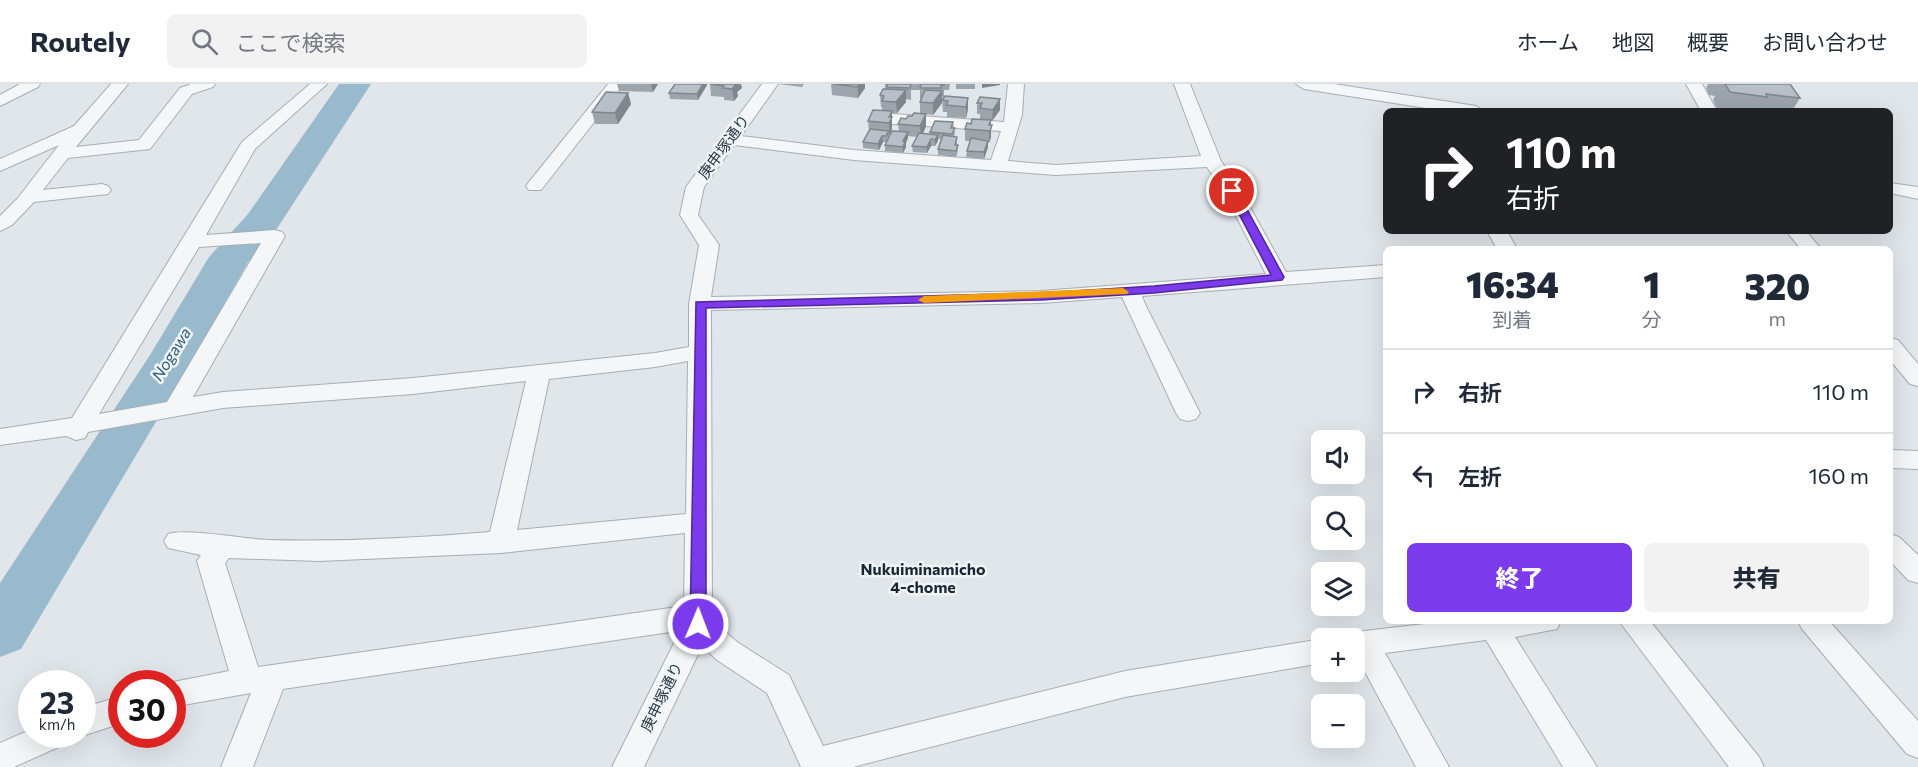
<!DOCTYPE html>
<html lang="ja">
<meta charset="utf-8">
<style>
:root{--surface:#fff;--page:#f2f2f3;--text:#1f2937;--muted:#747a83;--line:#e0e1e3;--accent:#7c3aed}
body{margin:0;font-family:Commissioner,"Noto Sans JP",sans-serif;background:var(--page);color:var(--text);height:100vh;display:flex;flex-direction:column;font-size:22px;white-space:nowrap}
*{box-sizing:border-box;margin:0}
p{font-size:20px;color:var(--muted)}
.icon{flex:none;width:33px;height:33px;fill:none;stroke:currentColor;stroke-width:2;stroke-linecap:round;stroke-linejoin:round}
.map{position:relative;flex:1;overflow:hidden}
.panel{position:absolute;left:1383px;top:162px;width:510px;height:378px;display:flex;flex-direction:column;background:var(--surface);border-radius:9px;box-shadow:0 6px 24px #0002}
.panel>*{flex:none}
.guide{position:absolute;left:1383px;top:24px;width:510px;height:126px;border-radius:9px;box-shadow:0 6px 24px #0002;background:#202124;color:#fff;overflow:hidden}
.fabs{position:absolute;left:1311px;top:346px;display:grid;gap:12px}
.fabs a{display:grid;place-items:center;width:54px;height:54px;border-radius:9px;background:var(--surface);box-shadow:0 6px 24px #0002;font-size:30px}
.speed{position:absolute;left:18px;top:586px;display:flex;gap:12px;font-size:30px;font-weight:700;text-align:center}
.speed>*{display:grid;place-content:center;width:78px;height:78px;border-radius:50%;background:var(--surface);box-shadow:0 6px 24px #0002;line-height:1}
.speed small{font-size:15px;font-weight:400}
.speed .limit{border:9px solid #d22;background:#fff;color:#111}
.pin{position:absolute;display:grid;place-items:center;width:51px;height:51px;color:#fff;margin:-26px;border:3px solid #fff;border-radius:50%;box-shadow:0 2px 6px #0007}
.me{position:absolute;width:66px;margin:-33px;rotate:1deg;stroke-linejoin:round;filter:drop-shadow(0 0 4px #0008)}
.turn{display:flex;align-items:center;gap:21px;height:126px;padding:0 24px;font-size:27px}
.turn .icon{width:78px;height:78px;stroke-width:2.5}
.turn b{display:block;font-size:42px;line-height:51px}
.eta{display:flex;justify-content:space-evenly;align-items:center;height:102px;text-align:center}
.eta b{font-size:36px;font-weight:800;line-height:42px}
.action{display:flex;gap:12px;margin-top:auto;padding:12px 24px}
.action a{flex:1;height:69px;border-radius:9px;background:var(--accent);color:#fff;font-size:24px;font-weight:800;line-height:69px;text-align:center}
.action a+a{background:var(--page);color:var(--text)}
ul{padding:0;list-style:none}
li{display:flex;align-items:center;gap:18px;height:84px;padding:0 24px;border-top:2px solid var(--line)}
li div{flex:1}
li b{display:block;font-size:22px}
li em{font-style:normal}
header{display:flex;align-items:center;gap:36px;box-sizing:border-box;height:84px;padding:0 30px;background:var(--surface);border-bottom:2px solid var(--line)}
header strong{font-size:28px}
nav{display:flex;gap:33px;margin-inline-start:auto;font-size:21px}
.search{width:420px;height:54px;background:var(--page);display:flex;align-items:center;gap:15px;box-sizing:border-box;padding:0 21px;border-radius:9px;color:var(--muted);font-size:22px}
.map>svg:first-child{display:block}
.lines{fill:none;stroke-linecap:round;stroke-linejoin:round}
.river{fill:#99bacd;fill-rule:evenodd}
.street-casing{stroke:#a6aeb5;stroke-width:2}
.street{fill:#f4f6f8;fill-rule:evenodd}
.wall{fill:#9da5ac;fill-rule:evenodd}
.shaded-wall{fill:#80868c}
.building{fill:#b7c0c8;stroke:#80868c;stroke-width:1.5}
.route{fill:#7c3aed;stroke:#51269a;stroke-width:1.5}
.slow{fill:#f59e0b}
.labels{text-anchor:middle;stroke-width:5;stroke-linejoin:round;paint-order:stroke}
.street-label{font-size:15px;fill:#283643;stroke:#f0f5f8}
.water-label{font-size:16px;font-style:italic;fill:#2f5c7b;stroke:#f0f5f8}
.neighbourhood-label{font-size:16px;font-weight:bold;fill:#1a2734;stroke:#f0f5f8}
</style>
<header>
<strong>Routely</strong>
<div class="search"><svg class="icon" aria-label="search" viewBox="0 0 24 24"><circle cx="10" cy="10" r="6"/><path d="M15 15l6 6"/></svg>ここで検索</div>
<nav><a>ホーム</a><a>地図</a><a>概要</a><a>お問い合わせ</a></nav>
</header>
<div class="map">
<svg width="1918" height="683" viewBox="0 0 1918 683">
<rect width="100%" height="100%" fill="#e1e6eb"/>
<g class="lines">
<!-- river -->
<polygon class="river" points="339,0 371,0 276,146 248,178 195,272 21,565 0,573 0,499 150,271 209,173 248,130"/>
<!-- street casing -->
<g class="street-casing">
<g id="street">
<polygon points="20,0 40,0 38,3 0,22 0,11"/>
<polygon points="111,0 128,0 76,63 139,56 180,4 191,0 215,0 213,3 192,10 150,65 68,74 43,106 102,100 108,102 111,106 108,110 34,118 12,141 0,147 0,132 17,115 59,61 0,87 0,75 74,42"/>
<path d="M310,0H327L255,65L206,151L275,146L282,148L285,152L193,313L223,308L413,294L655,269L689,263V220L699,161L680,131L686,103L762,0H778L741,52L854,66L991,76L1001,47L879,39L871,34L879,29L1004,38L1008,0H1024L1022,31L1008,77L1056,81L1201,72L1174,0H1190L1221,77L1241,107L1286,188L1386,181V193L1142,212L1145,220L1200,329L1196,335L1188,337L1180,335L1176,329L1122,213L1041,219L711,226L712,536L737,558L789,591L823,662L1125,587L1322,555V579L1125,613L853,683H801L767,609L717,576L702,562L644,683H612L680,547H677L283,605L253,683H221L251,609L172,623V600H163L229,587L197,477L201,471L168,464L164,457L168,450C186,444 244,455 268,456C342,458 416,454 490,448L526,297L413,310L223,324L88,348L85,354L76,356L66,352L0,361V345L72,334L242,58ZM734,61L854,76L1056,91L1207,83L1223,107L1266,190L1041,207L711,213L719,161L698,131L704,103ZM261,159L167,318L99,330L199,163ZM688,277L686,430L517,446L549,295L655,283ZM685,449L684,525L677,523L258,583L225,479L229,474L319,477L501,469Z"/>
<polygon points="608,0 624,0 541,106 529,106 526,102 529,98"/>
<polygon points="1296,0 1334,0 1476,22 1484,27 1445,27 1304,5"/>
<polygon points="1686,0 1702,0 1717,27 1701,27"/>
<polygon points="1890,99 1918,103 1918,115 1890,109"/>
<polygon points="1487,147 1507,147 1517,165 1497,165"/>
<polygon points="1786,147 1806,147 1821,165 1801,165"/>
<polygon points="1890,254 1898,256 1918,280 1918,302 1910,300 1890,276"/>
<polygon points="1890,366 1918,367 1918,385 1890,384"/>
<polygon points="1890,450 1899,453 1918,471 1918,499 1908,496 1890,477"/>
<polygon points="1451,537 1561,537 1557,545 1515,553 1597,683 1563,683 1486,556 1385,569 1449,683 1416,683 1357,573 1354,573 1354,555 1342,555 1344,552 1364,547"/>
<polygon points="1619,537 1650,537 1759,673 1764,683 1729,683"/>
<polygon points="1798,537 1829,537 1918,637 1918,674 1907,670 1802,545"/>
<polygon points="122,612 122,639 82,652 80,651 82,651 82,624"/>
<polygon points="32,645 32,651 68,651 63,661 14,683 0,683 0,659"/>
</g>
</g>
<!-- street -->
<use href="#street" class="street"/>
</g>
<!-- wall -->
<g class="wall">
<polygon points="617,0 658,0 653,8 619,7"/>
<polygon points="675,0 707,0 707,1 698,16 670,15 669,9"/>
<polygon points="710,0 742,4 737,8 738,12 734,17 724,16 724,13 711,12"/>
<polygon points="778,0 804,0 802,3"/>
<polygon points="831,0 865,0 865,4 858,14 832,11"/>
<path d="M885,0H950L949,6H944V13H942V19L933,31L926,30V42L923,50H930V48L953,38L955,50L954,52L957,59V61L958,67L956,73L938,71V65L941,55H938L935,62H931L927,69L913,68L912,62L917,53L908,52L906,59V63L903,69L885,67V61L886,58H883L879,66L863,64V58L869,47L868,37L882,27V23H881L880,11L885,5ZM911,6H920V29L906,35L898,40L899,47L889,53V51L892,45V29H897L906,18V15L911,16Z"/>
<rect x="956" y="0" width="19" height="5"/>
<polygon points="1708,0 1790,0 1800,14 1792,27 1718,27 1713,16 1715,12 1709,11 1706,4"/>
<polygon points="628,9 631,20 618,40 595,40 592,28"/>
<polygon points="968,14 968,25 966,34 947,33 947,28 943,28 942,16"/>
<polygon points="1000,15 1000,26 992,37 991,37 991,53 989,59 988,59 988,63 984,75 966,73 967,67 970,57 965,57 965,45 971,40 980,35 980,30 977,30 977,19"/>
</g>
<!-- shaded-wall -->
<g class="shaded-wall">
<polygon points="651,0 658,0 653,8"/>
<polygon points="703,0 707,0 707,1 698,16 697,10"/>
<polygon points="733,0 741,0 742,4 737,8 738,12 734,17 732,5"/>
<polygon points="859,0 865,0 865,4 858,14 858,3"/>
<polygon points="982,0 1000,0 1000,1 982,4"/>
<polygon points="906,6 906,18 897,29 896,18"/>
<polygon points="942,7 942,19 933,31 933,19"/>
<polygon points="628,9 631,20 618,40 615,29"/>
<polygon points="968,14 968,25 966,34 966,23"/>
<polygon points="1000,15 1000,26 992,37 993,26"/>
<polygon points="892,27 892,45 889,51 889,33"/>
<polygon points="926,30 926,42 921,54 920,42"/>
<polygon points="991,36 991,53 989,59 989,41"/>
<polygon points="908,48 908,54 906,59 906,63 903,69 903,57"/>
<polygon points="938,51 938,57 935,62 935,56"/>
<polygon points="882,52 883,58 879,66 878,60"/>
<polygon points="931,55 931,62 927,69 927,63"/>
<polygon points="988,57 988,63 984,75 984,68"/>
</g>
<!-- building -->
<g class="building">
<polygon points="675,0 703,0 697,10 669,9"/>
<polygon points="710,0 736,0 732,5 723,4 724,2"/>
<polygon points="833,0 859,0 858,3"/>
<polygon points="887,0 911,0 910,4 887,3"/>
<polygon points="921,0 944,0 944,1 941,1 941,4 920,4"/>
<polygon points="1725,0 1790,0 1800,14 1766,10 1767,13 1730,8"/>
<polygon points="883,5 906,6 896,18 882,17 884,12 880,11"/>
<polygon points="925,6 942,7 933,19 920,18"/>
<polygon points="606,8 628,9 615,29 592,28"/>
<polygon points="945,12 968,14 966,23 946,21 948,17 942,16"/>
<polygon points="980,13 1000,15 993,26 980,24 982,19 977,19"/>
<polygon points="873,26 892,27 889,33 892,33 889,39 868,37"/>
<polygon points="914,29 926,30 920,42 898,40 901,34 906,35 908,32 912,32"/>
<polygon points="972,35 991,36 989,41 992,41 990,47 965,45 967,39 971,40"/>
<polygon points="935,37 953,38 951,44 955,44 952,50 930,48"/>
<polygon points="870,45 889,47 886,52 882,52 878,60 863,58"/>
<polygon points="892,47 908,48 903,57 905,57 903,63 885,61"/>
<polygon points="919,49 938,51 935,56 931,55 927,63 912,62"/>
<polygon points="943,51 957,53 955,61 958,61 956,67 938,65"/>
<polygon points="971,54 988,57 984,68 967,67"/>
</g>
<!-- route -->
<polygon class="route" points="1232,104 1237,107 1284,193 1282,196 1154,209 1041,216 706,224 706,540 704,545 698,547 692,545 690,540 696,218 1041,209 1154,202 1271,191 1227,107"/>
<!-- slow -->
<polygon class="slow" points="1123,204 1129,208 1127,210 924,219 918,216 924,212"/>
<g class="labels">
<!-- street labels -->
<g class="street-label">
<text transform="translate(724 63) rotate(-54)" y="5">庚申塚通り</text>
<text transform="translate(662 613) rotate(-64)" y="5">庚申塚通り</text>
</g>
<!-- water labels -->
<g class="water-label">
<text transform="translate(171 270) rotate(-58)" y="6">Nogawa</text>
</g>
<!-- neighbourhood labels -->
<g class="neighbourhood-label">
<text x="923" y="491">Nukuiminamicho<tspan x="923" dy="18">4-chome</tspan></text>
</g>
</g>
</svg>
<div class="fabs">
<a><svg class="icon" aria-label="sound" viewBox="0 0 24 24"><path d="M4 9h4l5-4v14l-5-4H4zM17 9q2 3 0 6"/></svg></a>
<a><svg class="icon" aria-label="search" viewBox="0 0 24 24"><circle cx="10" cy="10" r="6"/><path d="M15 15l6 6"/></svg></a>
<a><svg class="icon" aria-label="layers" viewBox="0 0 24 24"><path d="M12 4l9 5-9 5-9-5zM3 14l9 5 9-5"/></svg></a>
<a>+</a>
<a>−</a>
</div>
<div class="speed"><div>23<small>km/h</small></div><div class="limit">30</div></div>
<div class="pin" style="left:1232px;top:107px;background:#d93025"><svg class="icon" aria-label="arrive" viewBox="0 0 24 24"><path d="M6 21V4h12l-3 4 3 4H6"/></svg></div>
<svg class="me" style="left:698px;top:540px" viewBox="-20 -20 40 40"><circle r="17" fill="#7c3aed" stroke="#fff" stroke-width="3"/><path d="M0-11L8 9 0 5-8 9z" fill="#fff"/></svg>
<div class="guide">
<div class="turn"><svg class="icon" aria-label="right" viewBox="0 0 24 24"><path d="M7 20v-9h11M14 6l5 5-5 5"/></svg><div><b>110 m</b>右折</div></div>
</div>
<section class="panel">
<div class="eta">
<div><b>16:34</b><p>到着</p></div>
<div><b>1</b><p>分</p></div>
<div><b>320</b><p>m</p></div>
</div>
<ul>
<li><svg class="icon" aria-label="right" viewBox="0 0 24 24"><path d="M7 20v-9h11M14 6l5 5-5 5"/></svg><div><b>右折</b></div><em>110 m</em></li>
<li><svg class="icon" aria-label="left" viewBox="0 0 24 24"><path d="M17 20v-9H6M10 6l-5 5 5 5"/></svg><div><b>左折</b></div><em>160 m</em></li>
</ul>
<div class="action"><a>終了</a><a>共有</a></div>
</section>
</div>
